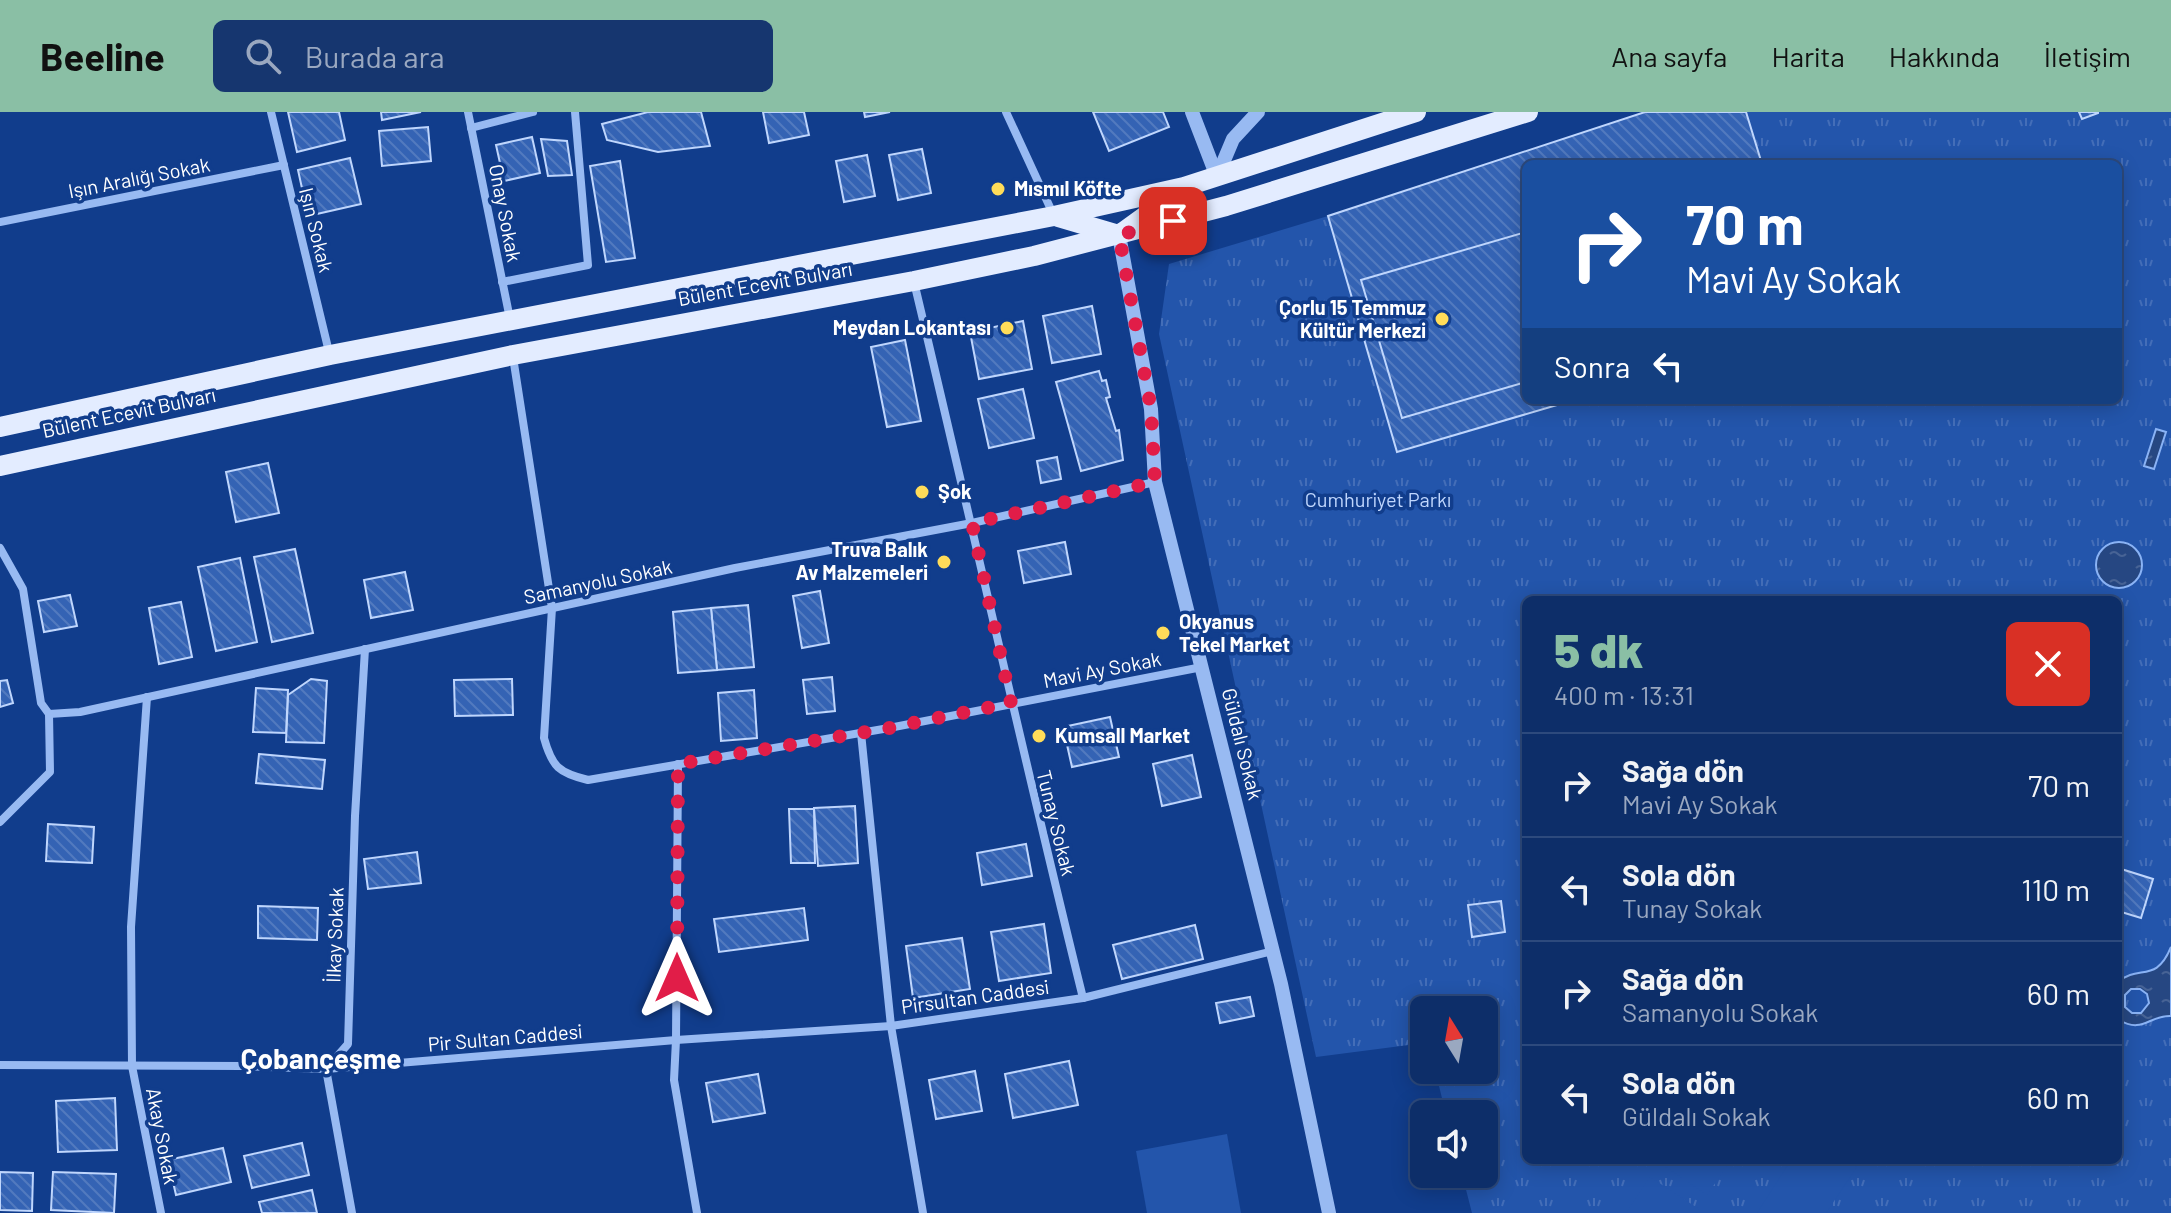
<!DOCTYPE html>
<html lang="tr">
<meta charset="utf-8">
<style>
:root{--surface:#0d2e69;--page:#16366f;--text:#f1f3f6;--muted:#9aa8c0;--line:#2d4a7d;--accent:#8abfa5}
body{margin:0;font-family:Barlow,sans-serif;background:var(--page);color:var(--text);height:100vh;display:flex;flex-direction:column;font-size:30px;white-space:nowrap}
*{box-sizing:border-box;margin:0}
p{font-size:26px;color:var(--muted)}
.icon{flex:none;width:44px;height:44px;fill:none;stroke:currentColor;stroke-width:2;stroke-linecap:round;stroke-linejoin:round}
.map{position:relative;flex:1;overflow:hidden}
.details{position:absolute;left:1522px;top:484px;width:600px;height:568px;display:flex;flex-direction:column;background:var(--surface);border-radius:12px;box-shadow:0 4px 20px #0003,0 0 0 2px var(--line)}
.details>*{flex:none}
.banner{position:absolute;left:1522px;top:48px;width:600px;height:244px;border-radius:12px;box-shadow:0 4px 20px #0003,0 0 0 2px var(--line);background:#1a4fa0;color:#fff;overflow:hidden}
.needle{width:52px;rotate:349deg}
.controls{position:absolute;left:1410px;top:884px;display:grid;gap:16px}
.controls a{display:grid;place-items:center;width:88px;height:88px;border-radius:12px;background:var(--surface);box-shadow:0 4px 20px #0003,0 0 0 2px var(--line);font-size:40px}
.pin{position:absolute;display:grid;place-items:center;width:68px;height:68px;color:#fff;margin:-34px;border-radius:16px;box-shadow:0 4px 12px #0006}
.me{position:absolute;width:88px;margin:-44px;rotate:0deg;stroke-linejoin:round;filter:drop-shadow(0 0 6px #0008)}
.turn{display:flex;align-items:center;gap:28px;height:168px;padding:0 32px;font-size:36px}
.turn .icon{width:104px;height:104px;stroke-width:2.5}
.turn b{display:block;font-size:56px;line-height:68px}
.then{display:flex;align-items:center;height:76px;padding:0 32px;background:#0003;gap:16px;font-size:30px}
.round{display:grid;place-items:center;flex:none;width:84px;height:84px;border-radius:12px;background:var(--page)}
.head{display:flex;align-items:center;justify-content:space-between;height:136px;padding:0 32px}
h1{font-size:48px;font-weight:800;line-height:60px;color:var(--accent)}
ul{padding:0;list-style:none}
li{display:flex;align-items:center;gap:24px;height:104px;padding:0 32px;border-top:2px solid var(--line)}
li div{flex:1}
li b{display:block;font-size:30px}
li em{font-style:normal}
header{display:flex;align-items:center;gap:48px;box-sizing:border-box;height:112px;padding:0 40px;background:var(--accent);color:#111}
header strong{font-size:38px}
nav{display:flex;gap:44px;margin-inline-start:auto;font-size:28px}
.search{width:560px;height:72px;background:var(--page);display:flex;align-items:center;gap:20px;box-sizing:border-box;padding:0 28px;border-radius:12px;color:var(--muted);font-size:30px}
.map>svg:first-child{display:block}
.grass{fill:url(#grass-tufts);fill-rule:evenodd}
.garden{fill:#2355ab}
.water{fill:url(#water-ripples);stroke:#8ab3f5;stroke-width:2;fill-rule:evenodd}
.building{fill:url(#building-back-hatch);stroke:#bfd6fd;stroke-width:2}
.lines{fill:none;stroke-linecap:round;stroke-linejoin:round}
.minor{stroke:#98baf2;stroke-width:8}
.tertiary{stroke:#98baf2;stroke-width:14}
.primary{stroke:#e3ecff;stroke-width:20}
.route{stroke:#e11d48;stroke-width:14;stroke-dasharray:0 25.2}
.poi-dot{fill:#ffdc59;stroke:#113d8c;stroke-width:3}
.labels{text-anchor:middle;stroke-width:7;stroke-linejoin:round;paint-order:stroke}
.street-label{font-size:20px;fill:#fff;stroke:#113d8c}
.poi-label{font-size:20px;font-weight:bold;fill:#fff;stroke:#113d8c;text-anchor:start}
.park-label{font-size:20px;fill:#bfd6fd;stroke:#113d8c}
.district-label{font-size:28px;font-weight:bold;fill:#fff;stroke:#113d8c}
</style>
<header>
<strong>Beeline</strong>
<div class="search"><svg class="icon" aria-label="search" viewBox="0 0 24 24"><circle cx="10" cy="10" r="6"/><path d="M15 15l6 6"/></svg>Burada ara</div>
<nav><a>Ana sayfa</a><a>Harita</a><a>Hakkında</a><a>İletişim</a></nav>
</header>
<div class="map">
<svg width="2171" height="1101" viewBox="0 0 2171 1101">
<defs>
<pattern id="grass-tufts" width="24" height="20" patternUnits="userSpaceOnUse" patternTransform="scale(2)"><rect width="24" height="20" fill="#2355ab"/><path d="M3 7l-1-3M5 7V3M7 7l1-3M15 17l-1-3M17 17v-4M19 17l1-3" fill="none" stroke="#446eb8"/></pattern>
<pattern id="water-ripples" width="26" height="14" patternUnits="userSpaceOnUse" patternTransform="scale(2)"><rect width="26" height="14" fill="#264782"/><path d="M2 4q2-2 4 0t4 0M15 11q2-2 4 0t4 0" fill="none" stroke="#476395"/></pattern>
<pattern id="building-back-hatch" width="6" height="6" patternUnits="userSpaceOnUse" patternTransform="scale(2)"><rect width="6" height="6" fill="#3463b4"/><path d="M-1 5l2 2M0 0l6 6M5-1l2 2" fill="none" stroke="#527abf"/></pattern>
</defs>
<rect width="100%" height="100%" fill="#113d8c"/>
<!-- grass -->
<path class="grass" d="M1645,0H2171V1101H1472L1462,1062H1484V1002H1446L1435,958H1484V898H1424V931L1316,945L1159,222L1169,152L1328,104ZM1526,52H2118V288H1526ZM1526,488H2118V1048H1526Z"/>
<!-- garden -->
<g class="garden">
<polygon points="1227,1022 1241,1101 1147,1101 1136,1039"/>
<polygon points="1662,1048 1731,1048 1707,1083 1660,1051"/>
<polygon points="1791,1048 1847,1048 1857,1055 1826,1101 1757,1101"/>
<polygon points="1650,1065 1699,1097 1696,1101 1626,1101"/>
</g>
<!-- water -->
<g class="water">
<polygon points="2156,317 2166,320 2154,357 2144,354"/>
<circle cx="2119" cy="453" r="23"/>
<path d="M2171,835V904C2149,903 2143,922 2119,908L2118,870C2139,852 2156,872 2171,835ZM2131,877H2140L2147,882L2149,891L2141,901H2132L2125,895V883Z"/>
</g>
<!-- building -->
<g class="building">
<polygon points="288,0 339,0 345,28 297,40"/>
<polygon points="381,0 421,0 382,8"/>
<polygon points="648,0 701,0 710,34 658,40 607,28 602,12"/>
<polygon points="763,0 804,0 809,23 769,31"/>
<polygon points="864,0 890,0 865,5"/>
<polygon points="1093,0 1163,0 1169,15 1109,39"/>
<polygon points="1645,0 1746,0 1762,52 1526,52 1526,288 1574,288 1397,340 1328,104"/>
<polygon points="2079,0 2098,0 2098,1 2082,7"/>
<polygon points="428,15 431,49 382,54 379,19"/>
<polygon points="532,25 540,61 504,69 496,33"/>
<polygon points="541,27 567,29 572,63 548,64"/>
<polygon points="922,37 931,81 898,88 889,43"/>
<polygon points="867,43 875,84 844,90 836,49"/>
<polygon points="350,46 361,92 308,104 298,58"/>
<polygon points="620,49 635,146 606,150 590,54"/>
<polygon points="1526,120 1526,270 1402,306 1361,168"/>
<polygon points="1092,194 1101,242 1052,251 1043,204"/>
<polygon points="1023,209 1032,257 979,267 970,220"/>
<polygon points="905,228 921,309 887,315 871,235"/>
<polygon points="1099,259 1102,269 1106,268 1110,285 1106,286 1116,319 1119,318 1123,348 1081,359 1056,270"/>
<polygon points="1023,277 1034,326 989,336 978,287"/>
<polygon points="1057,345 1061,367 1041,371 1037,349"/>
<polygon points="268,351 279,401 236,410 226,360"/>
<polygon points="1065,430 1071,462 1024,471 1018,439"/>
<polygon points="295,437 313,521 272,530 254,445"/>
<polygon points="240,446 257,530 216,539 198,455"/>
<polygon points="405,460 413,498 371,506 364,468"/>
<polygon points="820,479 829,531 802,536 793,484"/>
<polygon points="70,483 77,514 44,520 38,489"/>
<polygon points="181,490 192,545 159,552 149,496"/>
<polygon points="748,493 754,555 717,558 711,496"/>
<polygon points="711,496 717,558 678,561 673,500"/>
<polygon points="832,565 835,599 807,602 803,568"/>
<polygon points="311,567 327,569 324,631 286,630 288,583"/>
<polygon points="512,567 513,603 455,604 454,568"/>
<polygon points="7,568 13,591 0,595 0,569"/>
<polygon points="256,576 288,578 286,621 253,620"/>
<polygon points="754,578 757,626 721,629 718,581"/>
<polygon points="1110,605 1119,645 1072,655 1063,615"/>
<polygon points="259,642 325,648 322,677 256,671"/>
<polygon points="1192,643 1201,685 1162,694 1153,652"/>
<polygon points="855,694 858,751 818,754 814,696"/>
<polygon points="789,697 814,697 815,751 791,751"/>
<polygon points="48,712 94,715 92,751 46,749"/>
<polygon points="1026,732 1032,764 982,773 977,741"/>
<polygon points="417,740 421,771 368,777 364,747"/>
<polygon points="2118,756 2153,767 2141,806 2118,799"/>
<polygon points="1501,789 1505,820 1472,825 1468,793"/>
<polygon points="258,794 318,796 317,828 258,826"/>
<polygon points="804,796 808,828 719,840 714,807"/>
<polygon points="1044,812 1051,861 999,869 991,820"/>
<polygon points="1195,813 1203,847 1122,867 1113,833"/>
<polygon points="962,826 970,877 913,886 906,834"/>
<polygon points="1250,885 1254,904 1220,911 1216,891"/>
<polygon points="1069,949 1078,993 1013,1006 1005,962"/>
<polygon points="975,959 982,999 936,1007 929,968"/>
<polygon points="758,962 765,1001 713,1010 706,971"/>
<polygon points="115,986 117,1038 58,1040 56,989"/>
<polygon points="302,1031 309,1063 252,1076 244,1044"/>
<polygon points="223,1036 231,1070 176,1083 168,1048"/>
<polygon points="0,1060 33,1061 32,1099 0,1098"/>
<polygon points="53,1060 116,1062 114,1101 51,1098"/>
<polygon points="312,1078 317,1101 262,1101 259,1090"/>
</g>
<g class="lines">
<!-- minor -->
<g class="minor">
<polyline points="271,0 329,240"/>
<polyline points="468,0 510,207"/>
<polyline points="1006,0 1054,104"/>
<polyline points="471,16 533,0"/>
<polyline points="0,110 284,53"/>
<polyline points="502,170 588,153 575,0"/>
<path d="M914,170C971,408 1024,648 1083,886"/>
<path d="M513,245L552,496L544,626C552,655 559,661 588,668L889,616L1202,555"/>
<polyline points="0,436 23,477 41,591 49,602"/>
<polyline points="147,585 131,815 132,954 161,1101"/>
<polyline points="49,602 80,600 735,456 972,411 1155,370"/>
<polyline points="861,621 891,914 923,1101"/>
<polyline points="678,652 676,928 674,968 697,1101"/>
<polyline points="0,710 50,660 49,602"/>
<polyline points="0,953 243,954 326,957 676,928 891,914 1083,886 1273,839"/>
<polyline points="352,1101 326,957 348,932 355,704 365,537"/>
</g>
<!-- tertiary -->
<g class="tertiary">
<polyline points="1192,0 1217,65"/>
<polyline points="1217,65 1233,27 1258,0"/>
<polyline points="1119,123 1151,297 1155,370 1281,872 1329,1101"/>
</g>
<!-- primary -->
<g class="primary">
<polyline points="1058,105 1119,123 1177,81"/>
<polyline points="0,315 330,243 1054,104 1184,75 1416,0"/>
<polyline points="0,354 513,243 914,169 1034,144 1226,94 1528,0"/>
</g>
</g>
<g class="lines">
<!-- route -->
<polyline class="route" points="677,866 678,652 889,616 1011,591 972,411 1155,370 1151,297 1119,123 1173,109"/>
</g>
<!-- markers -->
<g class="poi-dot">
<circle cx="998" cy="77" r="8"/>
<circle cx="1442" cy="207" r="8"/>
<circle cx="1007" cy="216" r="8"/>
<circle cx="922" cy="380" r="8"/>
<circle cx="944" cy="450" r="8"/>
<circle cx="1163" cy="521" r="8"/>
<circle cx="1039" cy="624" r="8"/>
</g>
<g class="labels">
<!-- street labels -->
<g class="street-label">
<text transform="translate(139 66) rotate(-11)" y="7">Işın Aralığı Sokak</text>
<text transform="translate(505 101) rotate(79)" y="7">Onay Sokak</text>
<text transform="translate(316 118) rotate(76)" y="7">Işın Sokak</text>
<text transform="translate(765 172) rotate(-10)" y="7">Bülent Ecevit Bulvarı</text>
<text transform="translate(129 301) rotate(-12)" y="7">Bülent Ecevit Bulvarı</text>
<text transform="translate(598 470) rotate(-12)" y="7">Samanyolu Sokak</text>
<text transform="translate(1102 558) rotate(-11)" y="7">Mavi Ay Sokak</text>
<text transform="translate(1242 632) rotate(76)" y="7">Güldalı Sokak</text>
<text transform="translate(1056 711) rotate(76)" y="7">Tunay Sokak</text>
<text transform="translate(335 823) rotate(-88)" y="7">İlkay Sokak</text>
<text transform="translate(975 885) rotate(-8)" y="7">Pirsultan Caddesi</text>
<text transform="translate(505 926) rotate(-5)" y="7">Pir Sultan Caddesi</text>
<text transform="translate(162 1024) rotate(79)" y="7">Akay Sokak</text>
</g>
<!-- poi labels -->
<g class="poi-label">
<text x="1014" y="84">Mısmıl Köfte</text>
<text x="1426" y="203" text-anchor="end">Çorlu 15 Temmuz<tspan x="1426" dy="23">Kültür Merkezi</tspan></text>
<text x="991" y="223" text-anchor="end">Meydan Lokantası</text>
<text x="938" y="387">Şok</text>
<text x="928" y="445" text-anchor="end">Truva Balık<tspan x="928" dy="23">Av Malzemeleri</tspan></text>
<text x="1179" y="517">Okyanus<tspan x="1179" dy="23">Tekel Market</tspan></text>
<text x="1055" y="631">Kumsall Market</text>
</g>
<!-- park labels -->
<g class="park-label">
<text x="1378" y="395">Cumhuriyet Parkı</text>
</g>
<!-- district labels -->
<g class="district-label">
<text x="321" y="957">Çobançeşme</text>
</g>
</g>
</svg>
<div class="controls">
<a><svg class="needle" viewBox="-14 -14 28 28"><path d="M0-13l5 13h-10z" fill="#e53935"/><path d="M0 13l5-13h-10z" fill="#9aa8c0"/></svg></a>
<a><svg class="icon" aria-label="sound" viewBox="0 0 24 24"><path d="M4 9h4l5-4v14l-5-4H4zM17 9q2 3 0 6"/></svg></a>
</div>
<div class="pin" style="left:1173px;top:109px;background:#d93025"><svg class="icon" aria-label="arrive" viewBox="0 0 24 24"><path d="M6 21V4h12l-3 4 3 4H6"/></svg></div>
<svg class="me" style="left:677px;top:866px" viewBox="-20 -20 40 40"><path d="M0-17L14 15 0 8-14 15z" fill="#e11d48" stroke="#fff" stroke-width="4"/></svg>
<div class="banner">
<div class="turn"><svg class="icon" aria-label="right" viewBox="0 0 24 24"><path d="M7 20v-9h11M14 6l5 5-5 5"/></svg><div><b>70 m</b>Mavi Ay Sokak</div></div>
<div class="then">Sonra<svg class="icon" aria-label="left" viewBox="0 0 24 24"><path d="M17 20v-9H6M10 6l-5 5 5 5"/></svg></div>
</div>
<section class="details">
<div class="head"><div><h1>5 dk</h1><p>400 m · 13:31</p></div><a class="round" style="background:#d93025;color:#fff"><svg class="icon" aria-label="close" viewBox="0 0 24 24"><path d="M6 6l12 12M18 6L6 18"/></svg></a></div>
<ul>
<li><svg class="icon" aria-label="right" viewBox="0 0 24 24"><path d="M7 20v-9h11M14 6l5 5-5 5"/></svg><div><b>Sağa dön</b><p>Mavi Ay Sokak</p></div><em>70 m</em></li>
<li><svg class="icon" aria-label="left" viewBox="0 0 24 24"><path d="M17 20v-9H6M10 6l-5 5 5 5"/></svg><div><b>Sola dön</b><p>Tunay Sokak</p></div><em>110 m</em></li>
<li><svg class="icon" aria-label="right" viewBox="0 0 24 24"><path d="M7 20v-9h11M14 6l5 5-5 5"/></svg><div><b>Sağa dön</b><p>Samanyolu Sokak</p></div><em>60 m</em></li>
<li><svg class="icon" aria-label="left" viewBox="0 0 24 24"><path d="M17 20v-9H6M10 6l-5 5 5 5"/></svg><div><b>Sola dön</b><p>Güldalı Sokak</p></div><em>60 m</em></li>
</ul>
</section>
</div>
